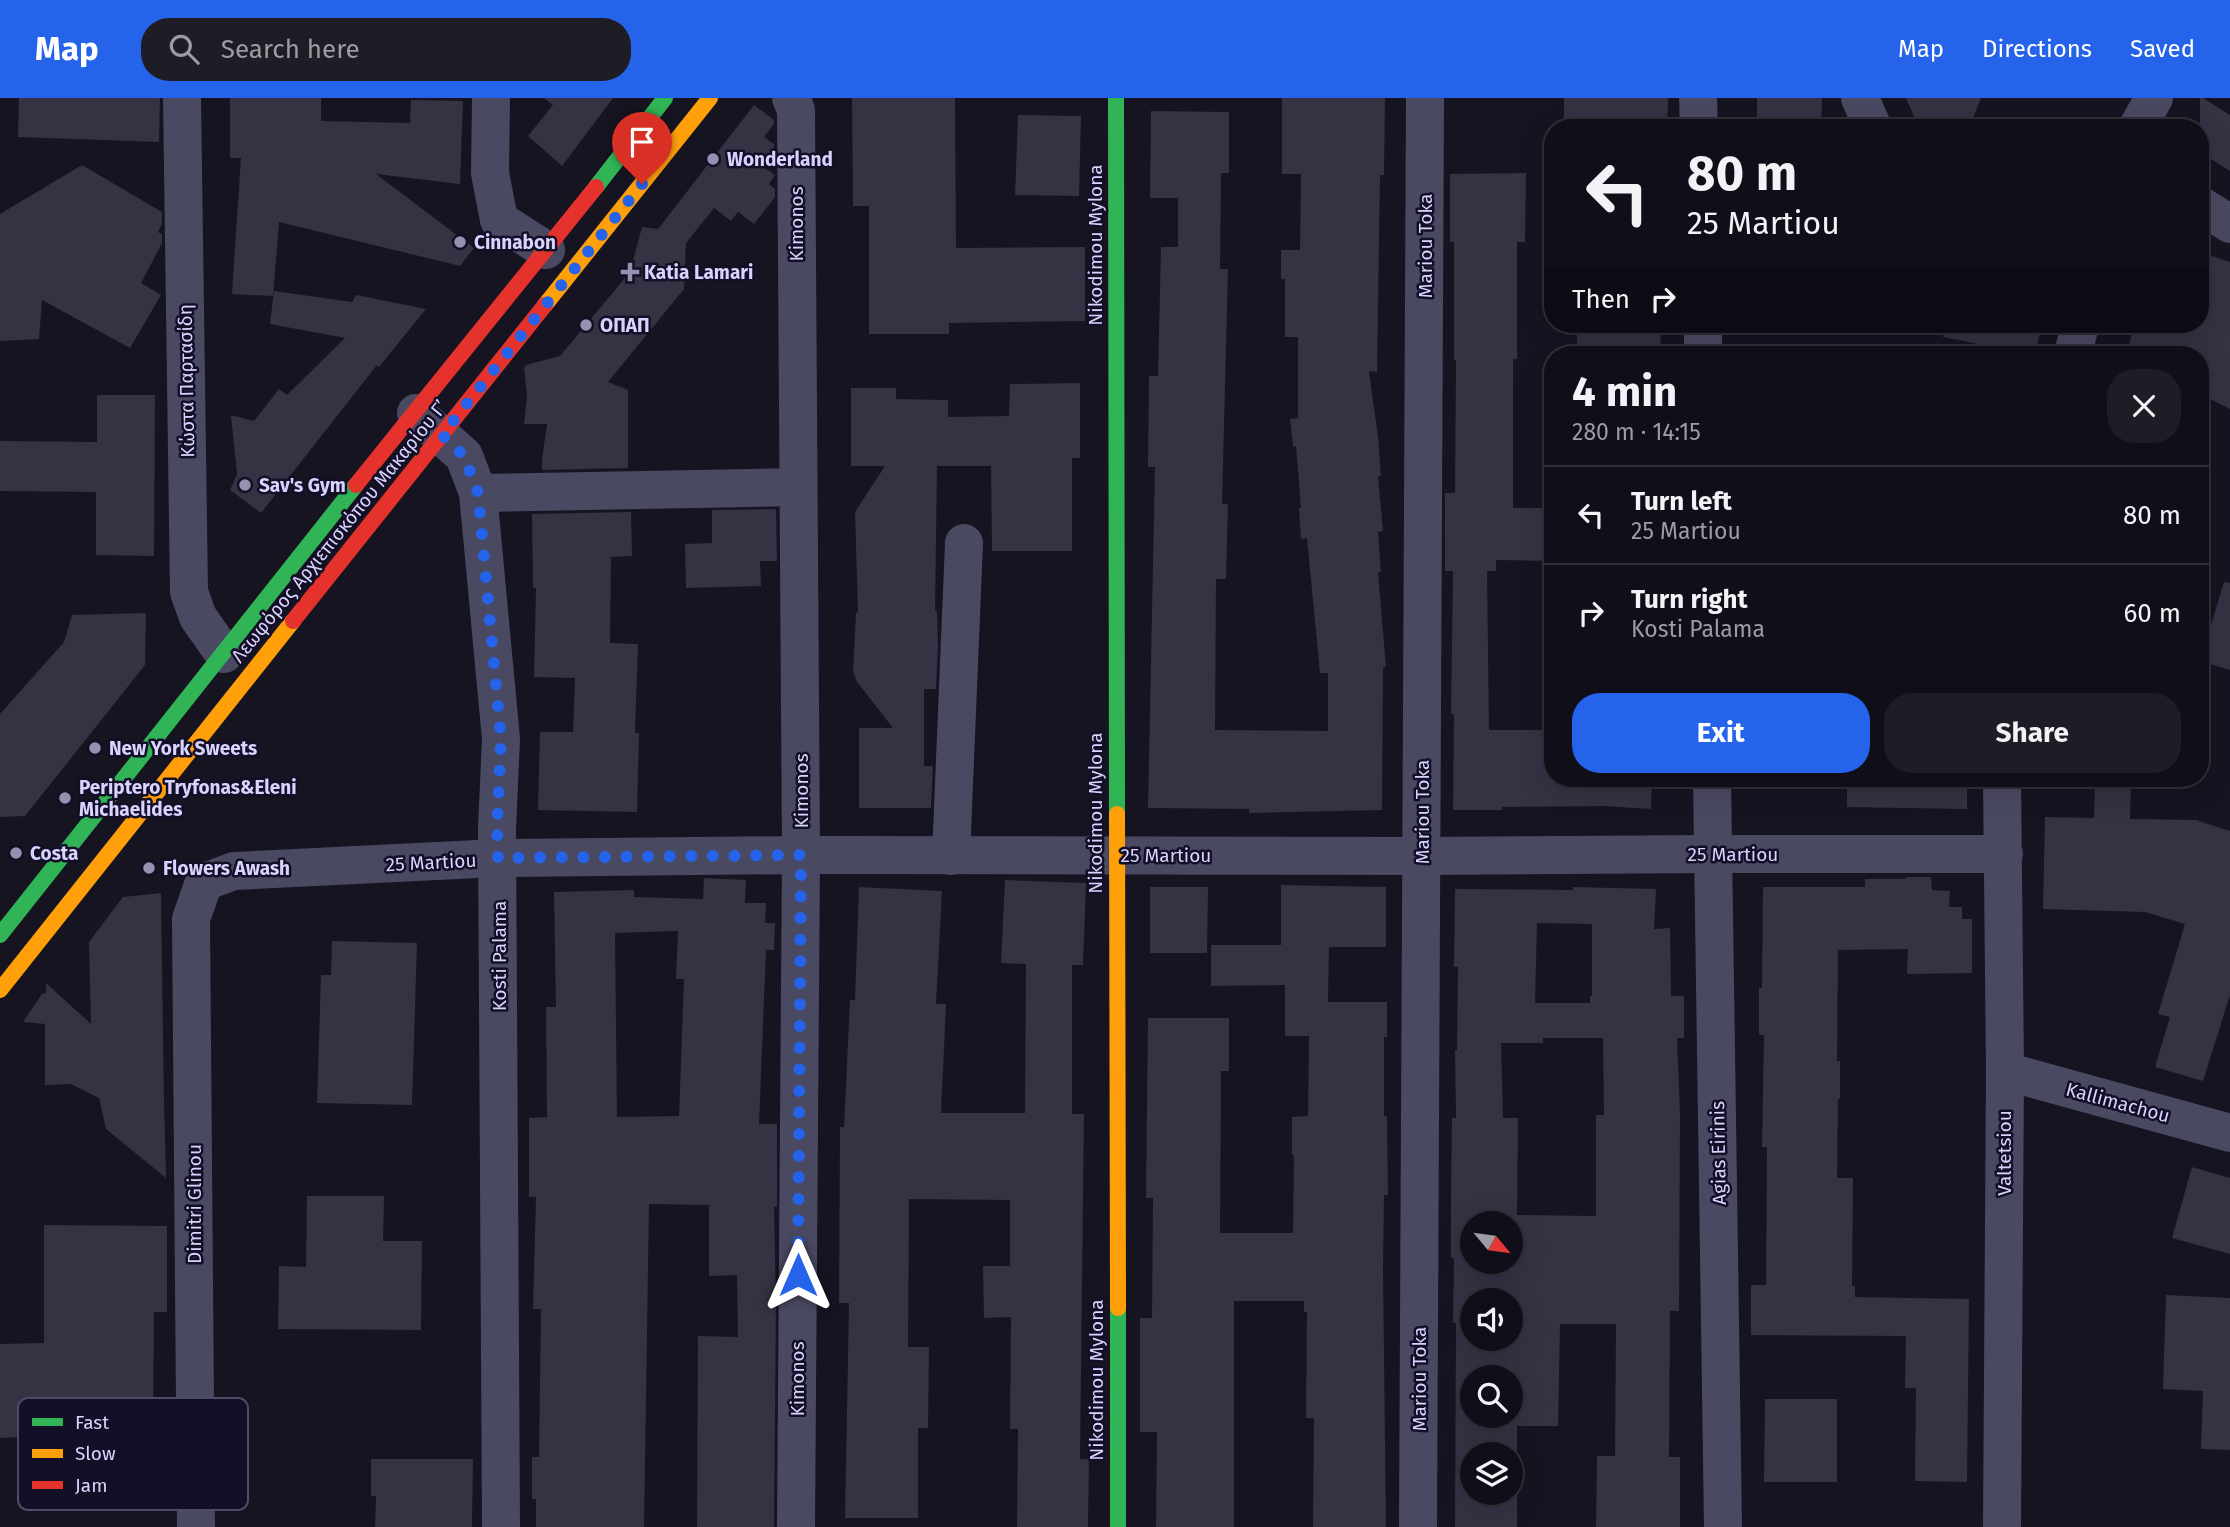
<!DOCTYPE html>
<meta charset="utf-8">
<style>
:root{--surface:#100f19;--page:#1e1d26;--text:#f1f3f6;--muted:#9c9ca2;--line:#302f38;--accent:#2563eb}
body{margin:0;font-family:"Fira Sans",sans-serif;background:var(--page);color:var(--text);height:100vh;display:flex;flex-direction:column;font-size:26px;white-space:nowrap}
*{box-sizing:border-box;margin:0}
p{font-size:23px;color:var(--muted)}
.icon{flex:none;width:38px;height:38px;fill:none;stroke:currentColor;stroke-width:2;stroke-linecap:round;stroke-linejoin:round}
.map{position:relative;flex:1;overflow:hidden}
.drawer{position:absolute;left:1544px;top:248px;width:665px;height:441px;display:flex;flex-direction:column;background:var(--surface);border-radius:28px;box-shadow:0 7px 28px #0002,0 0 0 2px var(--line)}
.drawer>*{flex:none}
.guide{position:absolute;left:1544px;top:21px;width:665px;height:214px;border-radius:28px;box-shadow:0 7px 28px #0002,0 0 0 2px var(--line);background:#100f19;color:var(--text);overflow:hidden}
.needle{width:46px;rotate:119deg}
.tools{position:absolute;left:1460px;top:1113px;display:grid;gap:14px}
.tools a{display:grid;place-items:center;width:63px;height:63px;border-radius:50%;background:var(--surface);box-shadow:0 7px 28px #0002,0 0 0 2px var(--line);font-size:35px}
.pin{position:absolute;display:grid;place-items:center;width:60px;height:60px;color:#fff;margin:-72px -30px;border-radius:50% 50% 50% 0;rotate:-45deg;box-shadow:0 0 7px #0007}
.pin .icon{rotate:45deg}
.me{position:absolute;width:77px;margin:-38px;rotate:0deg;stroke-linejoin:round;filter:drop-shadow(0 0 5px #0008)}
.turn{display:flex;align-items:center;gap:24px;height:147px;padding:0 28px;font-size:32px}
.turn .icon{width:91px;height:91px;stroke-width:2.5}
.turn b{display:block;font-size:49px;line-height:60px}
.then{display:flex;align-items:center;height:66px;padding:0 28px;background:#0003;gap:14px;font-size:26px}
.round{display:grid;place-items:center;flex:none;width:74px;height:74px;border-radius:28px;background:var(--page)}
.overview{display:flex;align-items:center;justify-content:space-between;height:119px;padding:0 28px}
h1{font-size:42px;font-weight:700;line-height:52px}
.action{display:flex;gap:14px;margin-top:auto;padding:14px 28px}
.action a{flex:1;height:80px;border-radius:28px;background:var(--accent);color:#fff;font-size:28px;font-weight:700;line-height:80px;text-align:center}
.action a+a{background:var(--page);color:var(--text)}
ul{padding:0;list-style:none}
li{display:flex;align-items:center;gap:21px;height:98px;padding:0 28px;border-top:2px solid var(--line)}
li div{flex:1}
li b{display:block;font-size:26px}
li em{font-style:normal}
header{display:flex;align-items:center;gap:42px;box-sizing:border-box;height:98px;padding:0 35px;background:var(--accent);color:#fff}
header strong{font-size:33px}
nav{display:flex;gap:38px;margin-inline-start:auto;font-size:24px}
.search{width:490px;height:63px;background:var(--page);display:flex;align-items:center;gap:18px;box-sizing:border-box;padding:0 24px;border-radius:28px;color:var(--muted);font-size:26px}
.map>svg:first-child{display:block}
.building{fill:#343243;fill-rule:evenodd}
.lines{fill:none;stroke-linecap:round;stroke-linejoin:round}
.street{stroke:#4a4962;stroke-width:38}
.fast{stroke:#30b455;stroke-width:16}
.slow{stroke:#ff9f0a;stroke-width:16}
.jam{stroke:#e5322d;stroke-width:16}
.route{stroke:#2563eb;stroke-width:12;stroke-dasharray:0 21.6}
.poi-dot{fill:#9591b1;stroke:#130f26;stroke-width:2.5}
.labels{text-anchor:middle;stroke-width:5;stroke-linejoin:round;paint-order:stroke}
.poi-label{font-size:19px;font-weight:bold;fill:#d9d4ff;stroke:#130f26;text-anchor:start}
.street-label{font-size:19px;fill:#d9d4ff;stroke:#130f26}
.key{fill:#130f26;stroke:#4e4a67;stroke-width:2}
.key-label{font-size:19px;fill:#d9d4ff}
</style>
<header>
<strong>Map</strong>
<div class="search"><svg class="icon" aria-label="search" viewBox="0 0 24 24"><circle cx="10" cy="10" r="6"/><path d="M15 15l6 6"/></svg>Search here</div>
<nav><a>Map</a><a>Directions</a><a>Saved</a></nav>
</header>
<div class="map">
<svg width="2230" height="1429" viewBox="0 0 2230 1429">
<rect width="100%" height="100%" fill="#161421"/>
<!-- building -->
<g class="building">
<polygon points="19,0 160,0 159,44 18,39"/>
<polygon points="230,0 321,0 321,23 410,25 411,2 463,3 460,86 376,76 474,150 460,168 279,124 273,198 232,196 241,60 230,60"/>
<polygon points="544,0 613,0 562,68 528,38 553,7"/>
<polygon points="852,0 955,0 956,150 1085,149 1085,223 949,225 949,236 869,236 869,108 853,108"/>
<polygon points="1282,0 1385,0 1384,77 1380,77 1377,274 1369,273 1378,339 1381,378 1378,378 1383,433 1378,434 1381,474 1378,474 1386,569 1383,569 1382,712 1249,715 1249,711 1148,710 1155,369 1148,369 1149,278 1158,278 1161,149 1178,149 1178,100 1150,100 1151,13 1229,14 1229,75 1221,75 1220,171 1228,171 1222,406 1228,406 1226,481 1216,481 1215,632 1328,633 1328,575 1320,575 1307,440 1301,441 1299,410 1301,410 1296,348 1293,349 1290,321 1298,320 1298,239 1285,239 1285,181 1281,181 1281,152 1300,152 1301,76 1282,76"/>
<polygon points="1564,0 1668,0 1667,30 1564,30"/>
<polygon points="1757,0 1822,0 1821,30 1757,30"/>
<polygon points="1906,0 1981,0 1969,30 1919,30"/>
<polygon points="2200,0 2203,0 2230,17 2230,73 2200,54"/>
<polygon points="754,7 774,22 774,26 764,39 774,46 774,52 762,68 775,77 769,86 775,91 775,99 754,126 738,114 731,123 714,110 686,145 684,191 608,284 628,292 628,370 542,372 542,361 547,326 524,326 527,298 524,269 526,267 560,258 630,174 642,129 658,131"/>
<polygon points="1018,17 1081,18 1079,98 1015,97"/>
<polygon points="82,67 162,114 162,126 158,134 162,136 162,145 141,185 161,197 130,250 42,202 39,241 0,243 0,116"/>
<polygon points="1526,75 1525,144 1517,144 1517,261 1513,261 1513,410 1552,410 1552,463 1496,462 1496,473 1487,473 1489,632 1552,632 1552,681 1652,681 1651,711 1606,708 1502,709 1502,712 1453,712 1454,616 1451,616 1453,473 1445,473 1445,395 1455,395 1456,262 1454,262 1454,144 1450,144 1450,76"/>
<polygon points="2200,154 2230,164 2230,311 2200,296 2200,257 2126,257 2135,226 2200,226"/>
<polygon points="274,193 352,204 356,197 426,211 379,269 377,267 261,415 230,392 237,376 231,317 254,323 279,291 287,297 345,240 270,226"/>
<polygon points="1577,226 1661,226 1660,257 1577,257"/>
<polygon points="1944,226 2042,226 2035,257 1943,239"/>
<polygon points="1080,285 1080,360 1072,360 1072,453 992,453 991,368 937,368 935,513 937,513 938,548 936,591 924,591 924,668 933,668 931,710 859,710 859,630 893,630 857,584 853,573 856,515 858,514 855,414 885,368 851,368 851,290 896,290 896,301 948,302 948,319 1009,318 1010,286"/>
<polygon points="97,297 155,297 154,458 96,457 96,394 0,393 0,343 97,344"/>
<polygon points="776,411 777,463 760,463 761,488 686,490 685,446 712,445 712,412"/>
<polygon points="631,414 632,458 611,459 610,545 638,546 635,635 639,635 637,714 538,712 540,634 573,634 575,580 534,579 536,490 533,490 532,416"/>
<polygon points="2224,484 2230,485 2230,572 2200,563"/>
<polygon points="146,515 145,567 25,718 0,719 0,616 64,544 72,517"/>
<polygon points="1847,681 1967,681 1967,711 1847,709"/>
<polygon points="2095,681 2131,681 2130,721 2196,722 2230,733 2230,897 2203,983 2155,969 2170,919 2158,916 2185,826 2145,814 2043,811 2045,719 2094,720"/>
<polygon points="1906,779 1931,779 1932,792 1950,793 1949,809 1962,809 1962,821 1972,821 1972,875 1907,876 1908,851 1838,852 1837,963 1840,963 1840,1001 1838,1001 1837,1080 1853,1080 1852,1188 1855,1188 1855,1199 1969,1201 1967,1384 1915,1383 1916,1290 1905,1290 1906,1238 1751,1237 1751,1187 1766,1187 1767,1049 1762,1049 1764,937 1759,937 1759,890 1762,890 1763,789 1865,789 1865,781 1905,781"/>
<path d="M704,780L746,782L745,805H766L765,825H775L774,852H766L759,1026H777V1109H774L776,1203L774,1429H697L698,1238L738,1239L737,1177L709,1178V1107L649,1106L644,1429H536V1401H532V1359H539L541,1211H533L536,1099H529V1020L547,1019L546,909H556L554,794L634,792V799L703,801ZM678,833L676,881H684L679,1018L617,1019L615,835Z"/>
<polygon points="1005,782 1086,785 1083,867 1072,867 1072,1016 1084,1016 1080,1361 1089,1361 1088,1429 1017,1429 1018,1331 1010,1331 1011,1219 984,1220 983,1168 1010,1168 1010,1102 909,1101 908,1249 929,1249 928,1330 918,1330 918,1420 845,1420 849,1205 839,1205 840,1029 844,1029 850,902 855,902 859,789 942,793 936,906 946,906 941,1015 1025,1015 1026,866 1001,865"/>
<polygon points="1281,787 1386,789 1386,849 1329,849 1328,904 1387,904 1387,939 1384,939 1384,1018 1387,1018 1388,1097 1384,1097 1383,1171 1386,1429 1313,1429 1314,1320 1306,1320 1307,1214 1304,1214 1304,1203 1234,1203 1234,1429 1156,1429 1157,1334 1140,1334 1140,1220 1152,1220 1153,1100 1146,1100 1148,920 1229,920 1229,973 1221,973 1220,1135 1293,1135 1294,1057 1292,1057 1292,1019 1308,1018 1309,938 1285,938 1285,887 1211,888 1211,847 1281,847"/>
<polygon points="1150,789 1208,789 1207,855 1150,855"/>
<path d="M1573,789L1656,791L1654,831L1670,830L1671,898H1684V940H1677L1680,1016L1679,1213H1670L1669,1359H1680V1429H1596L1597,1358H1615L1616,1226H1560L1558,1328H1517V1429H1455L1456,1225H1453L1454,1160H1451V1099L1452,1020H1456L1455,952H1457L1458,869H1454L1455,791L1573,792ZM1537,825L1592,826V898H1590V905H1535ZM1543,940H1603L1604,1017H1596V1118L1517,1117L1518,1020H1503L1501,945H1543ZM1472,1125H1510V1164H1472ZM1472,1202H1510V1241H1472ZM1472,1279H1510V1318H1472ZM1472,1356H1510V1395H1472Z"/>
<polygon points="161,795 164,1004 166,1080 106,1031 99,1000 71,986 45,987 45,926 23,924 42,896 46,895 46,885 91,926 89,844 123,799"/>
<polygon points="332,843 417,845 412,1007 317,1005 321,877 331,877"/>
<polygon points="2192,1069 2230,1080 2230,1156 2172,1140"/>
<polygon points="307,1098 384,1098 383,1143 422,1143 421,1232 278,1231 279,1168 306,1169"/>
<polygon points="44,1127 167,1128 167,1214 154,1214 153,1332 0,1340 0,1246 44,1245"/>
<polygon points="2166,1197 2230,1200 2230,1352 2201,1351 2203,1293 2163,1291"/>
<polygon points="1765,1301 1837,1301 1837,1384 1764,1384"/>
<polygon points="371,1361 473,1361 472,1429 375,1429 376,1398 371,1398"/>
</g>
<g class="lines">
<!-- street -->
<g class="street">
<polyline points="182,0 189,494 198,519 224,556"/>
<polyline points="491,0 490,75 499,122 546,152"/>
<polyline points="791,0 796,12 801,757 796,1429"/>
<polyline points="1698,0 1699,30"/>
<polyline points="1860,0 1873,30"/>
<polyline points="2137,30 2154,0"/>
<polyline points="2200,107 2230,126"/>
<polyline points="1703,226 1703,257"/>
<polyline points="2073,257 2080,226"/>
<polyline points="416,315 464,358 478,395 501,641 497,731 501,1429"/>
<polyline points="478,395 798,389"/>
<polyline points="1712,681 1723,1429"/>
<polyline points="951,758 964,445"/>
<polyline points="2005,973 2230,1035"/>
<polyline points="196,1429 191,821 204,784 234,773 498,760 801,757 1421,758 1713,756 2004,756"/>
<polyline points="1418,1429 1425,0"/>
<polyline points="2002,1429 2005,973 2002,681"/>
</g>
<!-- fast -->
<g class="fast">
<polyline points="1116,0 1117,716"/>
<polyline points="596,89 665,0"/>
<polyline points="0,837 356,387"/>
<polyline points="1118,1210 1118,1429"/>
</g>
<!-- slow -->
<g class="slow">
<polyline points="545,207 710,0"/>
<polyline points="1117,716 1118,1210"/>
<polyline points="0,892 293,523"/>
</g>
<!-- jam -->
<g class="jam">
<polyline points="356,387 596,89"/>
<polyline points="293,523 545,207"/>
</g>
</g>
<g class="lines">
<!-- route -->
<polyline class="route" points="642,86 442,337 464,358 478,395 501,641 497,732 498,760 801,757 798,1177"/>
</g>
<!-- markers -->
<g class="poi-dot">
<circle cx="713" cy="61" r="7"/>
<circle cx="460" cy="144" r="7"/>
<path d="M626.5 163.5h7v7h7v7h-7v7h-7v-7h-7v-7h7z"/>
<circle cx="586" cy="227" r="7"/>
<circle cx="245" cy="387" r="7"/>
<circle cx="95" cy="650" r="7"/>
<circle cx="65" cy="700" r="7"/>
<circle cx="16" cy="755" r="7"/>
<circle cx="149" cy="770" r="7"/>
</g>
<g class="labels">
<!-- poi labels -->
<g class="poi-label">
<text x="727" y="68">Wonderland</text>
<text x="474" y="151">Cinnabon</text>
<text x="644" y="181">Katia Lamari</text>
<text x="600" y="234">ΟΠΑΠ</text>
<text x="259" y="394">Sav's Gym</text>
<text x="109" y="657">New York Sweets</text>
<text x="79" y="696">Periptero Tryfonas&amp;Eleni<tspan x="79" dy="22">Michaelides</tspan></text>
<text x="30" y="762">Costa</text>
<text x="163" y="777">Flowers Awash</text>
</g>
<!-- street labels -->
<g class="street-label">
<text transform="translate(796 126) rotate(-90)" y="7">Kimonos</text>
<text transform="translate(1095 147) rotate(-90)" y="7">Nikodimou Mylona</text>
<text transform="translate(1425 148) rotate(-90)" y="7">Mariou Toka</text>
<text transform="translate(186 283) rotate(-91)" y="7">Κώστα Παρτασίδη</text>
<text transform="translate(339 433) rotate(-51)" y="7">Λεωφόρος Αρχιεπισκόπου Μακαρίου Γ’</text>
<text transform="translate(801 693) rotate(-90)" y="7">Kimonos</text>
<text transform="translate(1422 714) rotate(-90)" y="7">Mariou Toka</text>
<text transform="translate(1095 715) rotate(-90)" y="7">Nikodimou Mylona</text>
<text x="1733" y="763">25 Martiou</text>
<text x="1166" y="764">25 Martiou</text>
<text transform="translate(431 764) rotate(-3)" y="7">25 Martiou</text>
<text transform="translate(499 858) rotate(-90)" y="7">Kosti Palama</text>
<text transform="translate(2118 1004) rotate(15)" y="7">Kallimachou</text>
<text transform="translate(1718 1055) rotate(-91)" y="7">Agias Eirinis</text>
<text transform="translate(2004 1055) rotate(-90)" y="7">Valtetsiou</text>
<text transform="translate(194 1106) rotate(-90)" y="7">Dimitri Glinou</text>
<text transform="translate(797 1281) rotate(-90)" y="7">Kimonos</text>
<text transform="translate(1419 1281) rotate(-90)" y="7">Mariou Toka</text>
<text transform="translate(1096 1282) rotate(-90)" y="7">Nikodimou Mylona</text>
</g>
</g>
<!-- legend -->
<rect x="18" y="1300" width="230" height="112" rx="10" class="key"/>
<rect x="32" y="1320" width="31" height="8" fill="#30b455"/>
<rect x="32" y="1351" width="31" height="9" fill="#ff9f0a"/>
<rect x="32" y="1383" width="31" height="8" fill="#e5322d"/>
<g class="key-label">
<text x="75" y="1331">Fast</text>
<text x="75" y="1362">Slow</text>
<text x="75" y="1394">Jam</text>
</g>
</svg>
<div class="tools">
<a><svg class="needle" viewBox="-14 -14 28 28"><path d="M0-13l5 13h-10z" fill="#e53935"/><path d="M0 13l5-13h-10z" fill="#9c9ca2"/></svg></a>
<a><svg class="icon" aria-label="sound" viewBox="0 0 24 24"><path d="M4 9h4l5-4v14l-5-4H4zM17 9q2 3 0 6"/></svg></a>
<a><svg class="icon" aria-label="search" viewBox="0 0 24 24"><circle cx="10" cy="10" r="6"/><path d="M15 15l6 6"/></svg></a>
<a><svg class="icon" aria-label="layers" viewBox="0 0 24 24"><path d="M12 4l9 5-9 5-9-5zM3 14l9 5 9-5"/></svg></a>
</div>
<div class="pin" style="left:642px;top:86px;background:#d93025"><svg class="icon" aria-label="arrive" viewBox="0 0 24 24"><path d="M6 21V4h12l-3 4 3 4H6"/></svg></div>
<svg class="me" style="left:798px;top:1177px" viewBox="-20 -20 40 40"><path d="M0-17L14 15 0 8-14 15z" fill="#2563eb" stroke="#fff" stroke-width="4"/></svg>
<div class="guide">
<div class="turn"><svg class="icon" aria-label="left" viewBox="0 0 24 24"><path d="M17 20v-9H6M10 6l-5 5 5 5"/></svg><div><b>80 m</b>25 Martiou</div></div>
<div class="then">Then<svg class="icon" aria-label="right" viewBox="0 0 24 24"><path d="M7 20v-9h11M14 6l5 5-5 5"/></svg></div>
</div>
<section class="drawer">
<div class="overview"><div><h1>4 min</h1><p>280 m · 14:15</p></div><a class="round"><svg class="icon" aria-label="close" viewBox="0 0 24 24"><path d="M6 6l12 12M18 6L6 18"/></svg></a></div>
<ul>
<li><svg class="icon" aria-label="left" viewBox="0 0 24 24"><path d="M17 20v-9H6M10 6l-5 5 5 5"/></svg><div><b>Turn left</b><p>25 Martiou</p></div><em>80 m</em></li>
<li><svg class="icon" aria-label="right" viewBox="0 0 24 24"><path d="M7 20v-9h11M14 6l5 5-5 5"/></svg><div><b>Turn right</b><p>Kosti Palama</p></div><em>60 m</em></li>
</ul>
<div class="action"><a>Exit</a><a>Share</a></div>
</section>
</div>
